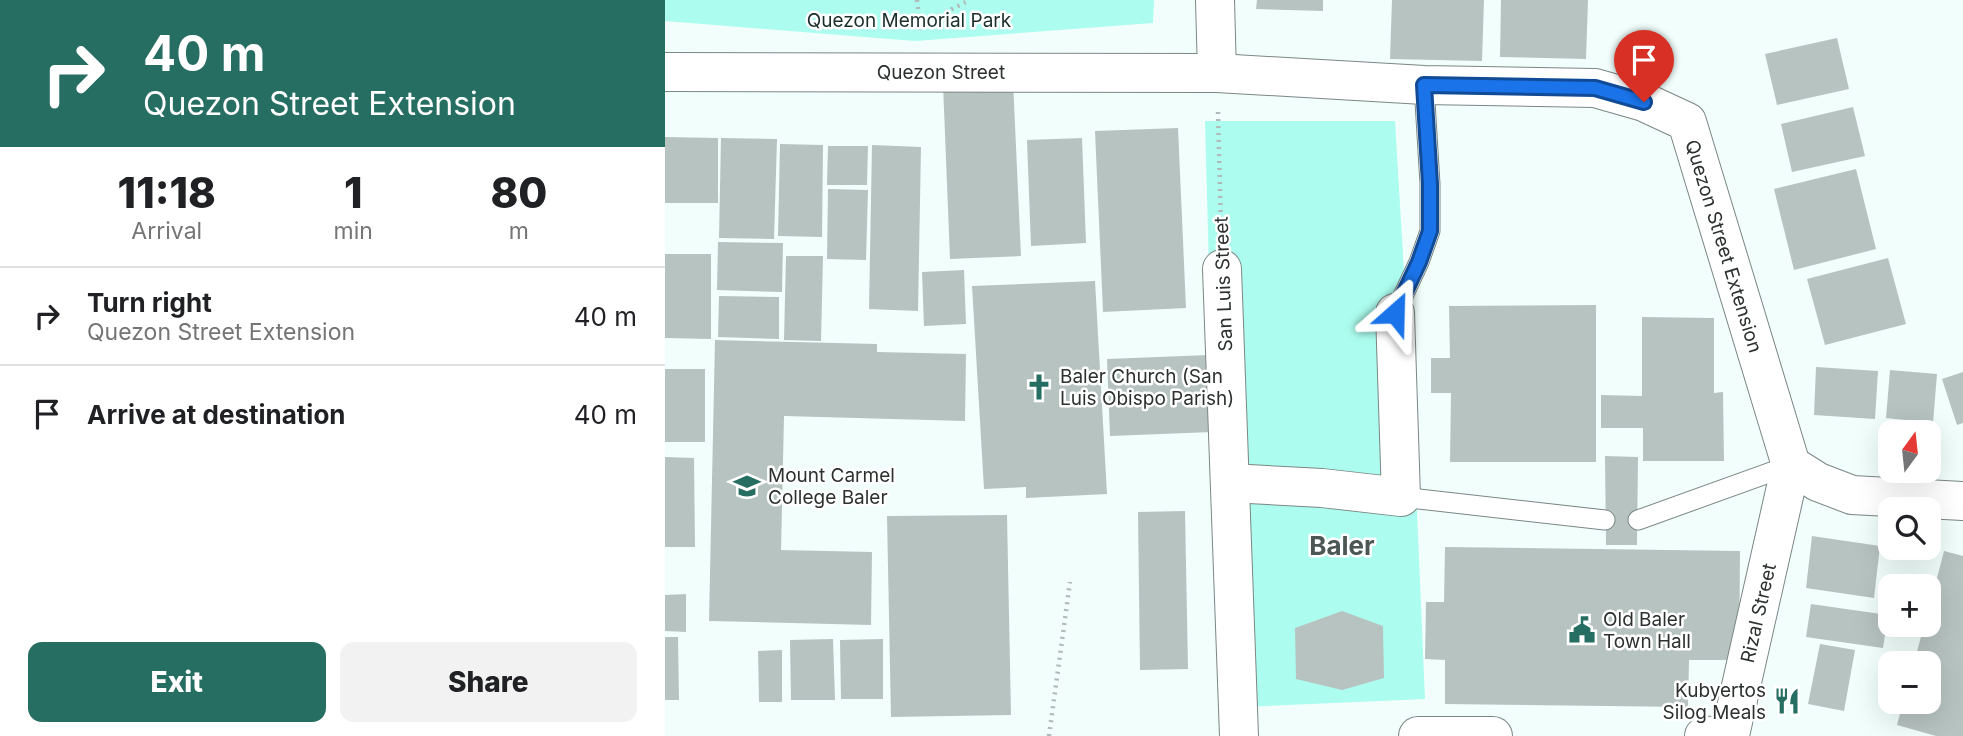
<!DOCTYPE html>
<meta charset="utf-8">
<style>
:root{--surface:#fff;--page:#f2f2f2;--text:#202124;--muted:#757577;--line:#e0e0e0;--accent:#266d62}
body{margin:0;font-family:Inter,sans-serif;background:var(--page);color:var(--text);height:100vh;display:flex;flex-direction:column;font-size:26px;white-space:nowrap}
*{box-sizing:border-box;margin:0}
p{font-size:23px;color:var(--muted)}
.icon{flex:none;width:38px;height:38px;fill:none;stroke:currentColor;stroke-width:2;stroke-linecap:round;stroke-linejoin:round}
.map{position:relative;flex:1;overflow:hidden}
.sheet{display:flex;flex-direction:column;background:var(--surface);width:665px}
.sheet>*{flex:none}
.banner{background:#266d62;color:#fff;overflow:hidden}
.needle{width:46px;rotate:15deg}
.controls{position:absolute;left:1213px;top:420px;display:grid;gap:14px}
.controls a{display:grid;place-items:center;width:63px;height:63px;border-radius:14px;background:var(--surface);box-shadow:0 7px 28px #0002;font-size:35px}
.pin{position:absolute;display:grid;place-items:center;width:60px;height:60px;color:#fff;margin:-72px -30px;border-radius:50% 50% 50% 0;rotate:-45deg;box-shadow:0 0 7px #0007}
.pin .icon{rotate:45deg}
.me{position:absolute;width:77px;margin:-38px;rotate:25deg;stroke-linejoin:round;filter:drop-shadow(0 0 5px #0008)}
.turn{display:flex;align-items:center;gap:24px;height:147px;padding:0 28px;font-size:32px}
.turn .icon{width:91px;height:91px;stroke-width:2.5}
.turn b{display:block;font-size:49px;line-height:60px}
.eta{display:flex;justify-content:space-evenly;align-items:center;height:119px;text-align:center}
.eta b{font-size:42px;font-weight:800;line-height:49px}
.button{display:flex;gap:14px;margin-top:auto;padding:14px 28px}
.button a{flex:1;height:80px;border-radius:14px;background:var(--accent);color:#fff;font-size:28px;font-weight:800;line-height:80px;text-align:center}
.button a+a{background:var(--page);color:var(--text)}
ul{padding:0;list-style:none}
li{display:flex;align-items:center;gap:21px;height:98px;padding:0 28px;border-top:2px solid var(--line)}
li div{flex:1}
li b{display:block;font-size:26px}
li em{font-style:normal}
main{display:flex;flex:1;min-height:0}
.map>svg:first-child{display:block}
.green{fill:#acfdef}
.building{fill:#b7c3c1}
.lines{fill:none;stroke-linecap:round;stroke-linejoin:round}
.lane-casing{stroke:#7b8784;stroke-width:21}
.street-casing{stroke:#7b8784;stroke-width:40}
.secondary-casing{stroke:#7b8784;stroke-width:40}
.path{stroke:#afb9b7;stroke-width:4.5;stroke-dasharray:2 5;stroke-linecap:butt}
.lane{stroke:#fff;stroke-width:19}
.street{stroke:#fff;stroke-width:38}
.secondary{stroke:#fff;stroke-width:38}
.route-casing{stroke:#114b97;stroke-width:18}
.route{stroke:#1a73e8;stroke-width:12}
.labels{text-anchor:middle;stroke-width:5;stroke-linejoin:round;paint-order:stroke}
.park-label{font-size:19px;fill:#1a2e2a;stroke:#fff}
.street-label{font-size:19px;fill:#2c3130;stroke:#fff}
.poi-label{font-size:19px;fill:#2c3130;stroke:#fff;text-anchor:start}
.district-label{font-size:26px;font-weight:bold;fill:#4c5755;stroke:#fff}
</style>
<main>
<section class="sheet">
<div class="banner">
<div class="turn"><svg class="icon" aria-label="right" viewBox="0 0 24 24"><path d="M7 20v-9h11M14 6l5 5-5 5"/></svg><div><b>40 m</b>Quezon Street Extension</div></div>
</div>
<div class="eta">
<div><b>11:18</b><p>Arrival</p></div>
<div><b>1</b><p>min</p></div>
<div><b>80</b><p>m</p></div>
</div>
<ul>
<li><svg class="icon" aria-label="right" viewBox="0 0 24 24"><path d="M7 20v-9h11M14 6l5 5-5 5"/></svg><div><b>Turn right</b><p>Quezon Street Extension</p></div><em>40 m</em></li>
<li><svg class="icon" aria-label="arrive" viewBox="0 0 24 24"><path d="M6 21V4h12l-3 4 3 4H6"/></svg><div><b>Arrive at destination</b></div><em>40 m</em></li>
</ul>
<div class="button"><a>Exit</a><a>Share</a></div>
</section>
<div class="map">
<svg width="1298" height="736" viewBox="0 0 1298 736">
<rect width="100%" height="100%" fill="#f1fefc"/>
<!-- green -->
<g class="green">
<polygon points="0,0 489,0 488,23 250,41 0,21"/>
<polygon points="540,121 730,121 749,441 760,699 556,708"/>
</g>
<!-- building -->
<g class="building">
<polygon points="592,0 658,0 658,11 591,9"/>
<polygon points="727,0 819,0 817,61 725,59"/>
<polygon points="836,0 923,0 921,59 835,57"/>
<polygon points="1172,38 1184,89 1112,105 1100,54"/>
<polygon points="348,81 356,256 285,259 278,84"/>
<polygon points="1188,107 1200,156 1127,172 1116,124"/>
<polygon points="513,128 521,308 438,312 430,131"/>
<polygon points="0,137 53,138 53,203 0,203"/>
<polygon points="56,138 112,139 109,239 54,238"/>
<polygon points="417,138 421,243 366,246 362,140"/>
<polygon points="115,144 158,145 157,237 113,236"/>
<polygon points="207,145 256,147 253,311 204,309"/>
<polygon points="163,146 203,146 202,185 162,185"/>
<polygon points="1191,169 1211,249 1129,270 1109,189"/>
<polygon points="163,189 203,190 201,260 162,259"/>
<polygon points="53,242 118,243 117,292 52,290"/>
<polygon points="0,254 46,254 46,339 0,338"/>
<polygon points="121,256 158,256 156,341 119,340"/>
<polygon points="1223,258 1241,324 1160,345 1142,279"/>
<polygon points="299,270 301,324 259,326 257,272"/>
<polygon points="430,281 442,494 361,498 361,487 319,489 307,286"/>
<polygon points="54,296 114,297 114,339 53,337"/>
<polygon points="931,305 931,462 785,462 786,393 766,393 766,358 785,358 784,306"/>
<polygon points="977,317 1049,318 1049,393 1058,392 1059,461 978,461 978,428 936,428 936,395 977,396"/>
<polygon points="50,340 212,344 212,352 301,354 300,421 119,416 116,550 207,552 206,625 44,621"/>
<polygon points="544,355 547,432 445,436 442,359"/>
<polygon points="1151,367 1213,371 1210,419 1149,415"/>
<rect x="0" y="369" width="40" height="73"/>
<polygon points="1225,370 1272,374 1268,423 1221,418"/>
<polygon points="1298,372 1298,423 1292,425 1277,379"/>
<polygon points="940,456 973,457 972,545 941,545"/>
<polygon points="0,457 29,458 30,547 0,547"/>
<polygon points="520,511 523,669 475,670 473,512"/>
<polygon points="342,515 346,715 226,717 222,516"/>
<polygon points="1147,536 1215,546 1209,598 1141,588"/>
<polygon points="780,547 1075,551 1074,660 1024,660 1023,707 780,704 780,660 760,659 761,602 779,602"/>
<polygon points="1279,551 1298,556 1298,736 1271,736 1232,725 1238,702 1264,702 1264,663 1249,663 1259,625 1264,625 1264,609"/>
<polygon points="21,594 21,632 0,631 0,595"/>
<polygon points="1146,604 1223,615 1218,648 1141,637"/>
<polygon points="677,611 718,626 719,678 677,690 631,679 630,628"/>
<polygon points="0,637 13,637 14,700 0,700"/>
<polygon points="168,639 170,700 126,700 125,640"/>
<polygon points="218,639 218,699 176,699 175,640"/>
<polygon points="1155,644 1190,650 1179,711 1143,704"/>
<polygon points="117,650 117,702 94,702 93,651"/>
</g>
<g class="lines">
<!-- lane casing -->
<g class="lane-casing">
<g id="lane">
<polyline points="730,313 754,262 765,231 765,184 759,85"/>
<polyline points="736,497 940,520"/>
<polyline points="973,520 1126,465"/>
</g>
</g>
<!-- street casing -->
<g class="street-casing">
<g id="street">
<polyline points="550,0 552,73"/>
<polyline points="557,269 574,736"/>
<polyline points="565,483 657,488 736,497 730,313"/>
<polyline points="753,736 828,736"/>
<polyline points="1039,736 1065,735 1126,465"/>
</g>
</g>
<!-- secondary casing -->
<g class="secondary-casing">
<polyline id="secondary" points="0,72 552,73 759,85 930,88 979,102 1022,122 1126,465 1153,482 1187,495 1298,501"/>
</g>
<!-- path -->
<g class="path">
<polyline points="252,0 255,25 252,33"/>
<polyline points="255,25 305,0"/>
<polyline points="553,112 556,229"/>
<polyline points="384,736 405,582"/>
</g>
<!-- lane -->
<use href="#lane" class="lane"/>
<!-- street -->
<use href="#street" class="street"/>
<!-- secondary -->
<use href="#secondary" class="secondary"/>
</g>
<g class="lines">
<!-- route casing -->
<g class="route-casing">
<polyline id="route" points="730,313 754,262 765,231 765,184 759,85 930,88 979,102"/>
</g>
<!-- route -->
<use href="#route" class="route"/>
</g>
<!-- icons -->
<defs>
<g id="church-bare" transform="scale(2.1)"><path d="M-1.2-6h2.4v3.5h3.3v2.4h-3.3V6h-2.4V-.1h-3.3v-2.4h3.3Z" fill="#266d62" stroke="#fff" stroke-width="2.5" paint-order="stroke"/></g>
<g id="university-bare" transform="scale(2.1)"><path d="M0-5L7-2L0 1L-7-2ZM-4 1L0 2.5L4 1V4Q0 6-4 4Z" fill="#266d62" stroke="#fff" stroke-width="2.5" paint-order="stroke"/></g>
<g id="civic-bare" transform="scale(2.1)"><path d="M-.6-6.5H3V-4.5H.6V-3L4-1V1h2V6H-6V1h2V-1L-.6-3ZM-1.2 2.5V6h2.4V2.5Z" fill="#266d62" stroke="#fff" stroke-width="2.5" paint-order="stroke"/></g>
<g id="restaurant-bare" transform="scale(2.1)"><path d="M-5-6h1v4h1v-4h1v4h1v-4h1v5L-1.5 .5V6h-2V.5L-5-1ZM5-6V6H3V1.5H1.5Q1.5-4 5-6Z" fill="#266d62" stroke="#fff" stroke-width="2.5" paint-order="stroke"/></g>
</defs>
<g fill-rule="evenodd">
<use href="#church-bare" x="374" y="387"/>
<use href="#university-bare" x="82" y="486"/>
<use href="#civic-bare" x="917" y="630"/>
<use href="#restaurant-bare" x="1122" y="701"/>
</g>
<g class="labels">
<!-- park labels -->
<g class="park-label">
<text x="244" y="27">Quezon Memorial Park</text>
</g>
<!-- street labels -->
<g class="street-label">
<text x="276" y="79">Quezon Street</text>
<text transform="translate(1059 246) rotate(73)" y="7">Quezon Street Extension</text>
<text transform="translate(558 284) rotate(-92)" y="7">San Luis Street</text>
<text transform="translate(1093 613) rotate(-77)" y="7">Rizal Street</text>
</g>
<!-- poi labels -->
<g class="poi-label">
<text x="395" y="383">Baler Church (San<tspan x="395" dy="22">Luis Obispo Parish)</tspan></text>
<text x="103" y="482">Mount Carmel<tspan x="103" dy="22">College Baler</tspan></text>
<text x="938" y="626">Old Baler<tspan x="938" dy="22">Town Hall</tspan></text>
<text x="1101" y="697" text-anchor="end">Kubyertos<tspan x="1101" dy="22">Silog Meals</tspan></text>
</g>
<!-- district labels -->
<g class="district-label">
<text x="677" y="555">Baler</text>
</g>
</g>
</svg>
<div class="controls">
<a><svg class="needle" viewBox="-14 -14 28 28"><path d="M0-13l5 13h-10z" fill="#e53935"/><path d="M0 13l5-13h-10z" fill="#757577"/></svg></a>
<a><svg class="icon" aria-label="search" viewBox="0 0 24 24"><circle cx="10" cy="10" r="6"/><path d="M15 15l6 6"/></svg></a>
<a>+</a>
<a>−</a>
</div>
<div class="pin" style="left:979px;top:102px;background:#d93025"><svg class="icon" aria-label="arrive" viewBox="0 0 24 24"><path d="M6 21V4h12l-3 4 3 4H6"/></svg></div>
<svg class="me" style="left:730px;top:313px" viewBox="-20 -20 40 40"><path d="M0-17L14 15 0 8-14 15z" fill="#1a73e8" stroke="#fff" stroke-width="4"/></svg>
</div>
</main>
